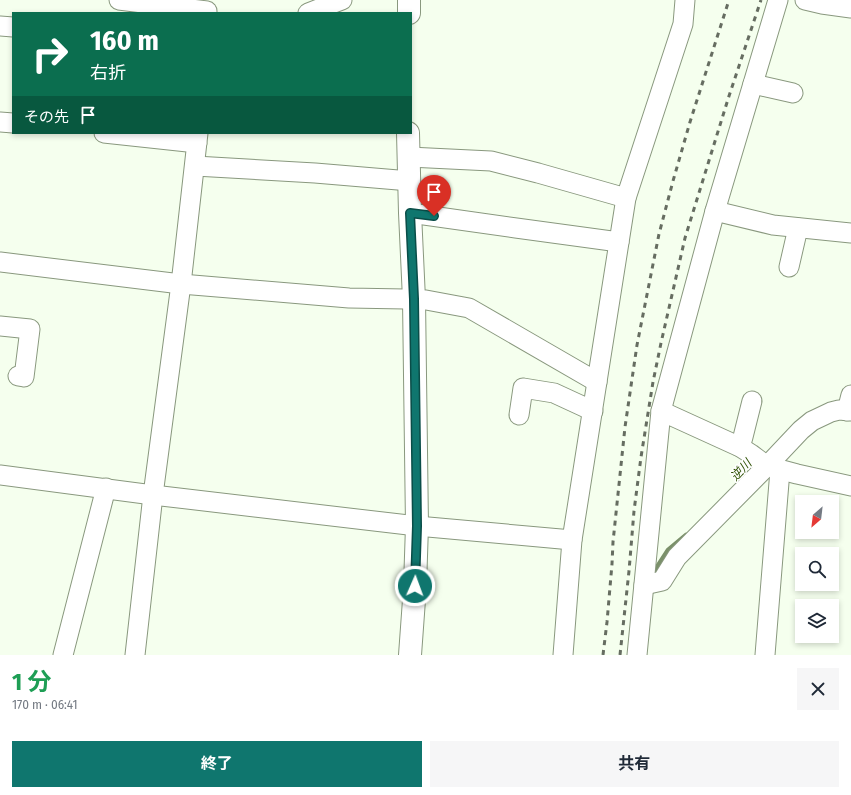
<!DOCTYPE html>
<html lang="ja">
<meta charset="utf-8">
<style>
:root{--surface:#fff;--page:#f6f6f7;--text:#1f2937;--muted:#747a83;--accent:#0f766e}
body{margin:0;font-family:"Fira Sans Condensed","Noto Sans JP",sans-serif;background:var(--page);color:var(--text);height:100vh;display:flex;flex-direction:column;font-size:15px;white-space:nowrap}
*{box-sizing:border-box;margin:0}
p{font-size:13px;color:var(--muted)}
.icon{flex:none;width:22px;height:22px;fill:none;stroke:currentColor;stroke-width:2;stroke-linecap:round;stroke-linejoin:round}
.map{position:relative;height:655px;overflow:hidden}
.panel{display:flex;flex-direction:column;background:var(--surface);flex:1}
.panel>*{flex:none}
.hud{position:absolute;left:12px;top:12px;width:400px;height:122px;border-radius:0px;box-shadow:0 2px 6px #0003;background:#0b6e4f;color:#fff;overflow:hidden}
.needle{width:26px;rotate:208deg}
.tools{position:absolute;left:795px;top:495px;display:grid;gap:8px}
.tools a{display:grid;place-items:center;width:44px;height:44px;border-radius:0px;background:var(--surface);box-shadow:0 2px 6px #0003;font-size:20px}
.pin{position:absolute;display:grid;place-items:center;width:34px;height:34px;color:#fff;margin:-41px -17px;border-radius:50% 50% 50% 0;rotate:-45deg;box-shadow:0 0 4px #0007}
.pin .icon{rotate:45deg}
.me{position:absolute;width:44px;margin:-22px;rotate:2deg;stroke-linejoin:round;filter:drop-shadow(0 0 3px #0008)}
.turn{display:flex;align-items:center;gap:14px;height:84px;padding:0 12px;font-size:18px}
.turn .icon{width:52px;height:52px;stroke-width:2.5}
.turn b{display:block;font-size:28px;line-height:34px}
.then{display:flex;align-items:center;height:38px;padding:0 12px;background:#0003;gap:8px;font-size:15px}
.round{display:grid;place-items:center;flex:none;width:42px;height:42px;border-radius:0px;background:var(--page)}
.overview{display:flex;align-items:center;justify-content:space-between;height:68px;padding:0 12px}
h1{font-size:24px;font-weight:700;line-height:30px;color:#1e9e55}
.action{display:flex;gap:8px;margin-top:auto;padding:8px 12px}
.action a{flex:1;height:46px;border-radius:0px;background:var(--accent);color:#fff;font-size:16px;font-weight:700;line-height:46px;text-align:center}
.action a+a{background:var(--page);color:var(--text)}
.map>svg:first-child{display:block}
.lines{fill:none;stroke-linecap:round;stroke-linejoin:round}
.stream{stroke:#7a9069;stroke-width:4.5}
.minor-casing{stroke:#89987e;stroke-width:21}
.secondary-casing{stroke:#89987e;stroke-width:24}
.minor{stroke:#fff;stroke-width:19}
.secondary{stroke:#fff;stroke-width:22}
.rail{stroke:#666d61;stroke-width:3;stroke-dasharray:5 5;stroke-linecap:butt}
.route-casing{stroke:#0a4d48;stroke-width:10}
.route{stroke:#0f766e;stroke-width:7}
.labels{text-anchor:middle;stroke-width:3;stroke-linejoin:round;paint-order:stroke}
.water-label{font-size:12px;font-style:italic;fill:#2f5205;stroke:#fff}
</style>
<div class="map">
<svg width="851" height="655" viewBox="0 0 851 655">
<rect width="100%" height="100%" fill="#f5ffee"/>
<g class="lines">
<!-- stream -->
<polyline class="stream" points="655,570 668,550 686,535"/>
<!-- minor casing -->
<g class="minor-casing">
<g id="minor">
<polyline points="119,0 207,11"/>
<polyline points="805,0 822,4 851,8"/>
<polyline points="308,13 342,0"/>
<polyline points="0,26 13,27"/>
<polyline points="753,84 793,93"/>
<polyline points="0,122 13,123"/>
<polyline points="104,133 197,143"/>
<polyline points="409,157 491,161 538,173 626,198"/>
<polyline points="195,166 315,173 410,181"/>
<polyline points="715,211 773,225 851,233"/>
<polyline points="410,213 516,228 619,242"/>
<polyline points="0,262 181,284 349,298 405,299 426,300 469,308 597,382"/>
<polyline points="789,267 798,228"/>
<polyline points="0,326 30,329 24,377 18,376"/>
<polyline points="661,411 740,447 751,454 767,466 797,474 851,486"/>
<polyline points="847,411 851,395"/>
<polyline points="519,415 523,388 554,393 593,411"/>
<polyline points="740,447 743,437 752,401"/>
<polyline points="0,475 153,495 417,526 572,540"/>
<polyline points="644,585 662,581 677,557 767,466 801,430 812,421 831,412 839,410 851,411"/>
<polyline points="63,655 106,488"/>
<polyline points="135,655 153,495 181,284 198,133"/>
<polyline points="563,655 572,540 626,198 683,24 685,0"/>
<polyline points="637,655 661,411 715,211 778,0"/>
<polyline points="765,655 780,470"/>
</g>
</g>
<!-- secondary casing -->
<g class="secondary-casing">
<g id="secondary">
<polyline points="409,13 409,0"/>
<polyline points="408,133 410,213 414,299 417,526 415,586 410,655"/>
</g>
</g>
<!-- minor -->
<use href="#minor" class="minor"/>
<!-- secondary -->
<use href="#secondary" class="secondary"/>
<!-- rail -->
<g class="rail">
<polyline points="603,655 607,622 612,564 613,542 625,427 637,345 659,234 673,181 690,122 729,0"/>
<polyline points="620,655 629,571 634,511 641,457 653,382 661,343 685,238 729,96 761,0"/>
</g>
</g>
<g class="lines">
<!-- route casing -->
<g class="route-casing">
<polyline id="route" points="415,586 417,526 414,299 410,213 434,216"/>
</g>
<!-- route -->
<use href="#route" class="route"/>
</g>
<g class="labels">
<!-- water labels -->
<g class="water-label">
<text transform="translate(741 470) rotate(-47)" y="4">逆川</text>
</g>
</g>
</svg>
<div class="tools">
<a><svg class="needle" viewBox="-14 -14 28 28"><path d="M0-13l5 13h-10z" fill="#e53935"/><path d="M0 13l5-13h-10z" fill="#747a83"/></svg></a>
<a><svg class="icon" aria-label="search" viewBox="0 0 24 24"><circle cx="10" cy="10" r="6"/><path d="M15 15l6 6"/></svg></a>
<a><svg class="icon" aria-label="layers" viewBox="0 0 24 24"><path d="M12 4l9 5-9 5-9-5zM3 14l9 5 9-5"/></svg></a>
</div>
<div class="pin" style="left:434px;top:216px;background:#d93025"><svg class="icon" aria-label="arrive" viewBox="0 0 24 24"><path d="M6 21V4h12l-3 4 3 4H6"/></svg></div>
<svg class="me" style="left:415px;top:586px" viewBox="-20 -20 40 40"><circle r="17" fill="#0f766e" stroke="#fff" stroke-width="3"/><path d="M0-11L8 9 0 5-8 9z" fill="#fff"/></svg>
<div class="hud">
<div class="turn"><svg class="icon" aria-label="right" viewBox="0 0 24 24"><path d="M7 20v-9h11M14 6l5 5-5 5"/></svg><div><b>160 m</b>右折</div></div>
<div class="then">その先<svg class="icon" aria-label="arrive" viewBox="0 0 24 24"><path d="M6 21V4h12l-3 4 3 4H6"/></svg></div>
</div>
</div>
<section class="panel">
<div class="overview"><div><h1>1 分</h1><p>170 m · 06:41</p></div><a class="round"><svg class="icon" aria-label="close" viewBox="0 0 24 24"><path d="M6 6l12 12M18 6L6 18"/></svg></a></div>
<div class="action"><a>終了</a><a>共有</a></div>
</section>
